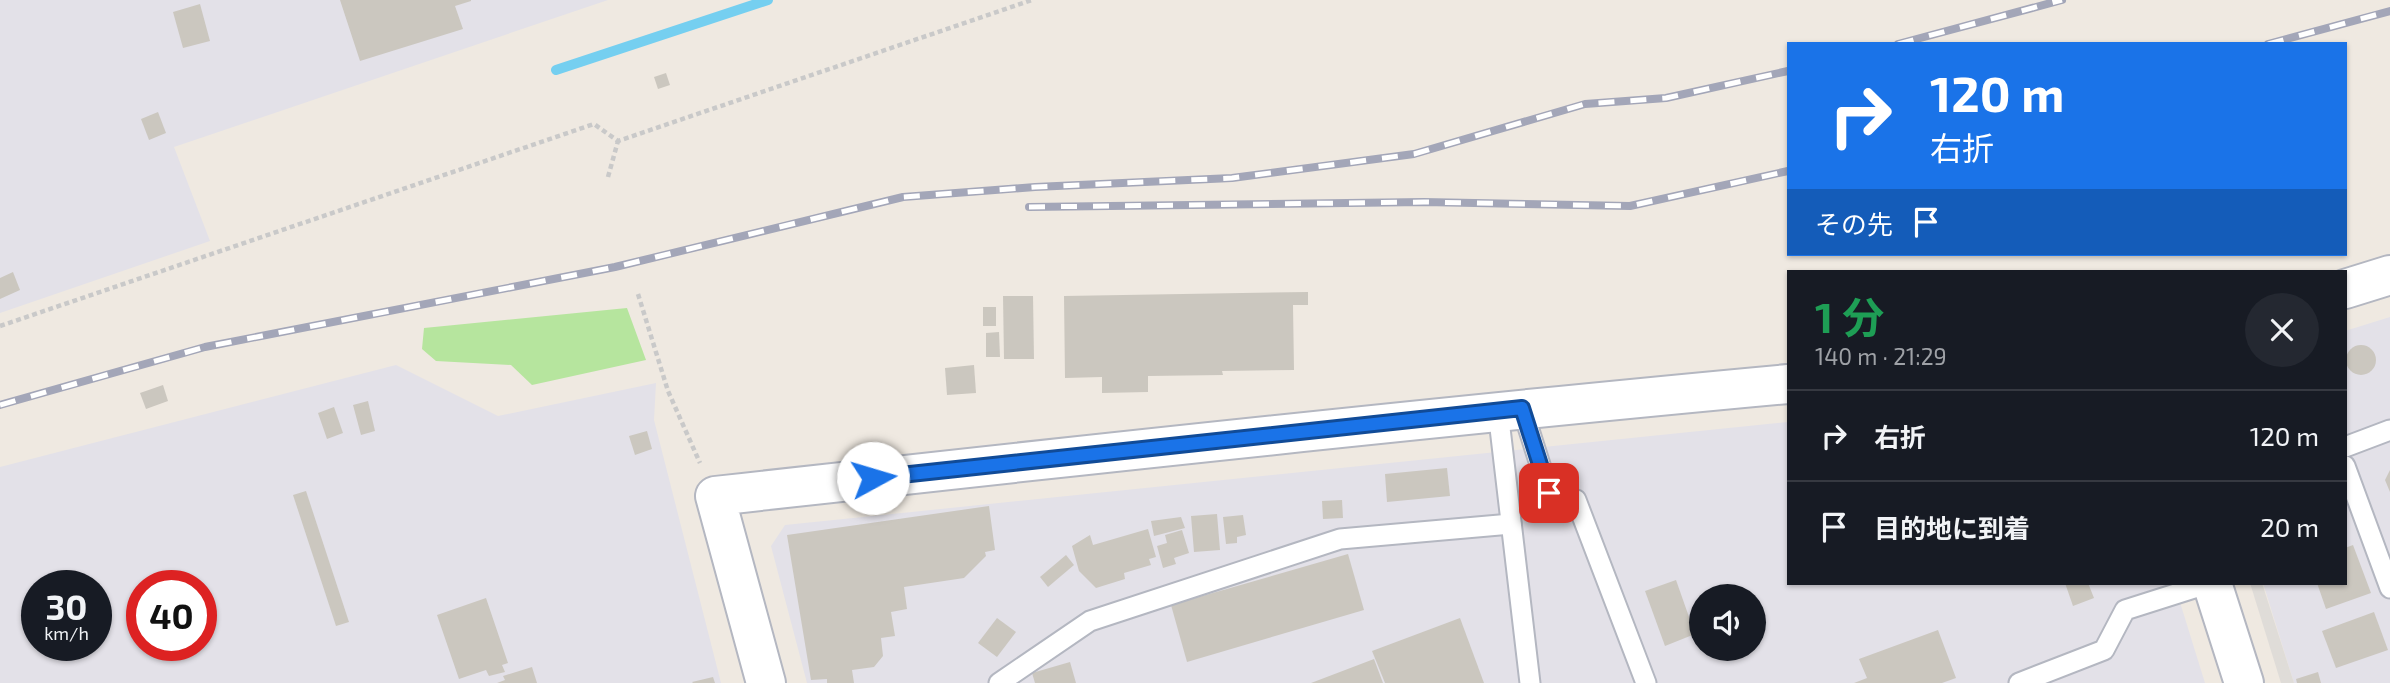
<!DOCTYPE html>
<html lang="ja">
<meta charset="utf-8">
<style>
:root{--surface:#171b24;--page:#242831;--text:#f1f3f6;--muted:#9ea1a6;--line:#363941}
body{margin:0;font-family:"Exo 2","Noto Sans JP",sans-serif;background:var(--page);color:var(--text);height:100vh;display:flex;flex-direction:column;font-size:26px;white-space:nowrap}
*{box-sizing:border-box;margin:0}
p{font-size:23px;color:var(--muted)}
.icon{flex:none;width:38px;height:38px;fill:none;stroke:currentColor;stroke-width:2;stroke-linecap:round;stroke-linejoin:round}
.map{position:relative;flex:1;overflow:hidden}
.details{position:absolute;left:1787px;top:270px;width:560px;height:315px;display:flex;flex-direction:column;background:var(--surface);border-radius:0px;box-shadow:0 2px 5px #0004}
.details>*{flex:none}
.top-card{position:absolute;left:1787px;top:42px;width:560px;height:214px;border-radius:0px;box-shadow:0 2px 5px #0004;background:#1a73e8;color:#fff;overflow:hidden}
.fabs{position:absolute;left:1689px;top:584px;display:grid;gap:14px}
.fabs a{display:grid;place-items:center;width:77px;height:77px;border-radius:50%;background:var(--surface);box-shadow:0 2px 5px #0004;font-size:35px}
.speed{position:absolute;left:21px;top:570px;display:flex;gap:14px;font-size:35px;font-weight:700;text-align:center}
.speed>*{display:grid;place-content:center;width:91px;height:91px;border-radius:50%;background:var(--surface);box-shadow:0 2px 5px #0004;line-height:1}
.speed small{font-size:18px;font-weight:400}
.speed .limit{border:10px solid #d22;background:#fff;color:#111}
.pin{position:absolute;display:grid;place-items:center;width:60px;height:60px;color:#fff;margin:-30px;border-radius:14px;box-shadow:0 4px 10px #0006}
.me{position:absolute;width:77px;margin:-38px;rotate:84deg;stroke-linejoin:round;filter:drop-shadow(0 0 5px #0008)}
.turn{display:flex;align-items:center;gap:24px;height:147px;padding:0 28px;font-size:32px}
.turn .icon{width:91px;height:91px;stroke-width:2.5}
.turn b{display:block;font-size:49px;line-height:60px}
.then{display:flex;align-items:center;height:66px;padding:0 28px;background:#0003;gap:14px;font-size:26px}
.round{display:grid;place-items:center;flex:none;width:74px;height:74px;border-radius:37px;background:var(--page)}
.head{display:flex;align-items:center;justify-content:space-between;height:119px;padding:0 28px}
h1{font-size:42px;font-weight:700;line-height:52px;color:#1e9e55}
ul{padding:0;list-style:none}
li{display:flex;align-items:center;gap:21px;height:91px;padding:0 28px;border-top:2px solid var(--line)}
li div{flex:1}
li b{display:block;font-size:26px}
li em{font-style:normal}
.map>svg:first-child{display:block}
.industrial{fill:#e3e1e8;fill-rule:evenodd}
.green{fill:#b6e59e}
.plaza{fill:#dfdcd8}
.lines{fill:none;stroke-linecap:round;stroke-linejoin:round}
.stream{stroke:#75cff0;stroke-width:10}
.building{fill:#cbc7bf}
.service-casing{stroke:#b4b7c1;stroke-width:23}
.tertiary-casing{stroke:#b4b7c1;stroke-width:42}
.path{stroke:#c9c9c9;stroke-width:4.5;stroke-dasharray:5 3.5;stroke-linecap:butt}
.service{stroke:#fff;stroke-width:19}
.tertiary{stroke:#fff;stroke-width:38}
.rail-casing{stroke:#a3a6b8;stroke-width:8}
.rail{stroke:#fff;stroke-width:5;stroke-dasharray:16;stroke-linecap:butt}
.route-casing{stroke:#114b97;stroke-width:18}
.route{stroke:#1a73e8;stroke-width:12}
</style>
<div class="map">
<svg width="2390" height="683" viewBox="0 0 2390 683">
<rect width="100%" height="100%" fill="#efe9e1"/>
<!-- industrial -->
<g class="industrial">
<polygon points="0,0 608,0 174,147 210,241 0,313"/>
<polygon points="2390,317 2390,683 2294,683 2263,583 2345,583 2345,331"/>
<path d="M396,365L498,416L656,383L654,420L721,683H0V467ZM37,586H96V646H37ZM142,586H201V646H142Z"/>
<path d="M1788,422V583H2174L2205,683H807L771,546L785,525ZM1701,597H1754V649H1701Z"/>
</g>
<!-- green -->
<polygon class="green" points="627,308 646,360 532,385 511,365 436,361 422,349 424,328"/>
<!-- plaza -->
<polygon class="plaza" points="2250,583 2262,583 2294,683 2281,683"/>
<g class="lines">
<!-- stream -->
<polyline class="stream" points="556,70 768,0"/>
</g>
<!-- building -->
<g class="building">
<polygon points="340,0 471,0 471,1 455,6 463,29 360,61"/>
<polygon points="200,4 210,41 183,48 173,12"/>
<polygon points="666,73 670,85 658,89 654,77"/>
<polygon points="158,112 166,133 149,140 141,119"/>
<polygon points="13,272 20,290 0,299 0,278"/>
<polygon points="1308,292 1308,305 1293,305 1294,370 1222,371 1223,375 1148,376 1148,392 1102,393 1102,377 1065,378 1064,296"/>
<polygon points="1003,296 1033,296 1034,359 1004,359"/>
<rect x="983" y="307" width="13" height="19"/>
<polygon points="999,332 1000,357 986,357 986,333"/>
<circle cx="2361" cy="360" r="15"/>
<polygon points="974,365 976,393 947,395 945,368"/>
<polygon points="163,385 168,401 146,409 140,393"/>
<polygon points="368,401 375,431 361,435 353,405"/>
<polygon points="334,407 343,433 327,439 318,413"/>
<polygon points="647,431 652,449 635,455 629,436"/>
<polygon points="1447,468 1450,496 1387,502 1385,474"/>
<polygon points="2390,470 2390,492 2385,480"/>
<polygon points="306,491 349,622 336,626 293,495"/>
<polygon points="1342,500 1343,518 1323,519 1322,501"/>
<polygon points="989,506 995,550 985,552 986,556 964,578 904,587 907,609 891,612 895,636 881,638 883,656 874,667 852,670 854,683 827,683 827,679 811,680 787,535"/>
<polygon points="1217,514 1220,550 1194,552 1191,516"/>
<polygon points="1243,515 1246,535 1237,537 1237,543 1226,544 1223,517"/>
<polygon points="1181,517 1185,528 1154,536 1151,521"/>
<polygon points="1148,529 1156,557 1149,559 1151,565 1124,573 1125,579 1096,588 1079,571 1072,546 1090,535 1093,545"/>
<polygon points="1182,530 1189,553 1174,558 1176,564 1163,568 1157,546 1167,543 1165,535"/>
<polygon points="2353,545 2371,593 2326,609 2317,583 2345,583 2345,548"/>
<polygon points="1348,554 1364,610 1187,662 1171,605"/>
<polygon points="1066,555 1074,565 1048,587 1040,577"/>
<polygon points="1676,580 1695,634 1665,646 1645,591"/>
<polygon points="2065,583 2088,583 2094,598 2073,606"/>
<polygon points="486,598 508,663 502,665 505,672 489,676 486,670 459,679 437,615"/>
<polygon points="2374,612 2388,650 2336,668 2322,631"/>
<polygon points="997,618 1016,632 997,657 978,643"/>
<polygon points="1460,618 1484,683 1385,683 1372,651"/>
<polygon points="1938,630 1956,678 1942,683 1854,683 1867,678 1859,659"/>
<polygon points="1374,659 1383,683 1311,683"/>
<polygon points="1070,662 1076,683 1035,683 1032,673"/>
<polygon points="532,667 537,683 497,683 505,680 503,676"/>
<polygon points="2318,672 2321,683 2297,683 2296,679"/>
<polygon points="713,677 715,683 693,683 692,682"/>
</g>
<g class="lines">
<!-- service casing -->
<g class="service-casing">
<g id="service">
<polyline points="1522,408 1549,493 1576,500 1646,683"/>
<polyline points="1498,411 1530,683"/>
<polyline points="2345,447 2390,430"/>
<polyline points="2345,466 2390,588"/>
<polyline points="999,683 1090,621 1340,539 1511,524"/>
<polyline points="2019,683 2104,650 2125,610 2210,583"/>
</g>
</g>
<!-- tertiary casing -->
<g class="tertiary-casing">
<g id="tertiary">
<polyline points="2345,289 2390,275"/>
<polyline points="2212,583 2244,683"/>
<path d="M766,683L715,496C1072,456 1430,417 1788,384"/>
</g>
</g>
<!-- path -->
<g class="path">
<polyline points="608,177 618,141"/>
<polyline points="638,294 668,391 700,463"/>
<polyline points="0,326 594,124 618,141 1032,0"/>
</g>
<!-- service -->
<use href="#service" class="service"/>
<!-- tertiary -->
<use href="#tertiary" class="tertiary"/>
<!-- rail casing -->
<g class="rail-casing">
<g id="rail">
<polyline points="1898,44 2062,0"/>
<polyline points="2268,44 2390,11"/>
<polyline points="1029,207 1424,202 1630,206 1788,171"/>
<polyline points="0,405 205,347 615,267 903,197 1035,187 1232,178 1414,154 1585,104 1666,98 1788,71"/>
</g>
</g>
<!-- rail -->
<use href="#rail" class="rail"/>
</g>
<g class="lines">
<!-- route casing -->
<g class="route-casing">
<polyline id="route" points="873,478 1522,408 1549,493"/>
</g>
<!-- route -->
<use href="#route" class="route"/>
</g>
</svg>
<div class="fabs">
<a><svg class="icon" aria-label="sound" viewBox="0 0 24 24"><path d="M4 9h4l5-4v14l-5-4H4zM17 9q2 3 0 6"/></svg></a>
</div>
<div class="speed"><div>30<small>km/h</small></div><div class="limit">40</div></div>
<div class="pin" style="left:1549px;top:493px;background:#d93025"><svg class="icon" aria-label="arrive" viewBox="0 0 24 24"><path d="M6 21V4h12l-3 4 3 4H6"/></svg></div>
<svg class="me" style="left:873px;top:478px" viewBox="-20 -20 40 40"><circle r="19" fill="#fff"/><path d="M0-13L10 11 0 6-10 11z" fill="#1a73e8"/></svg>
<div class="top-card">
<div class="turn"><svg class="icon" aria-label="right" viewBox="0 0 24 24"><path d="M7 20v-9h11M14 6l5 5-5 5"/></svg><div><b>120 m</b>右折</div></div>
<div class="then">その先<svg class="icon" aria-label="arrive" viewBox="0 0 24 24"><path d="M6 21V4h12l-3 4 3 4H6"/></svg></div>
</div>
<section class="details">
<div class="head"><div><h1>1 分</h1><p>140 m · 21:29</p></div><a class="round"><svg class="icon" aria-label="close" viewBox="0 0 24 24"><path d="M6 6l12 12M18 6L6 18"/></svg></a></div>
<ul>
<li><svg class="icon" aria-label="right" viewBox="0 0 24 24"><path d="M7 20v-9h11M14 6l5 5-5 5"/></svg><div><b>右折</b></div><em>120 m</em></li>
<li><svg class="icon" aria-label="arrive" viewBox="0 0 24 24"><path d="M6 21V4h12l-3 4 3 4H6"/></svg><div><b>目的地に到着</b></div><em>20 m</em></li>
</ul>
</section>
</div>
